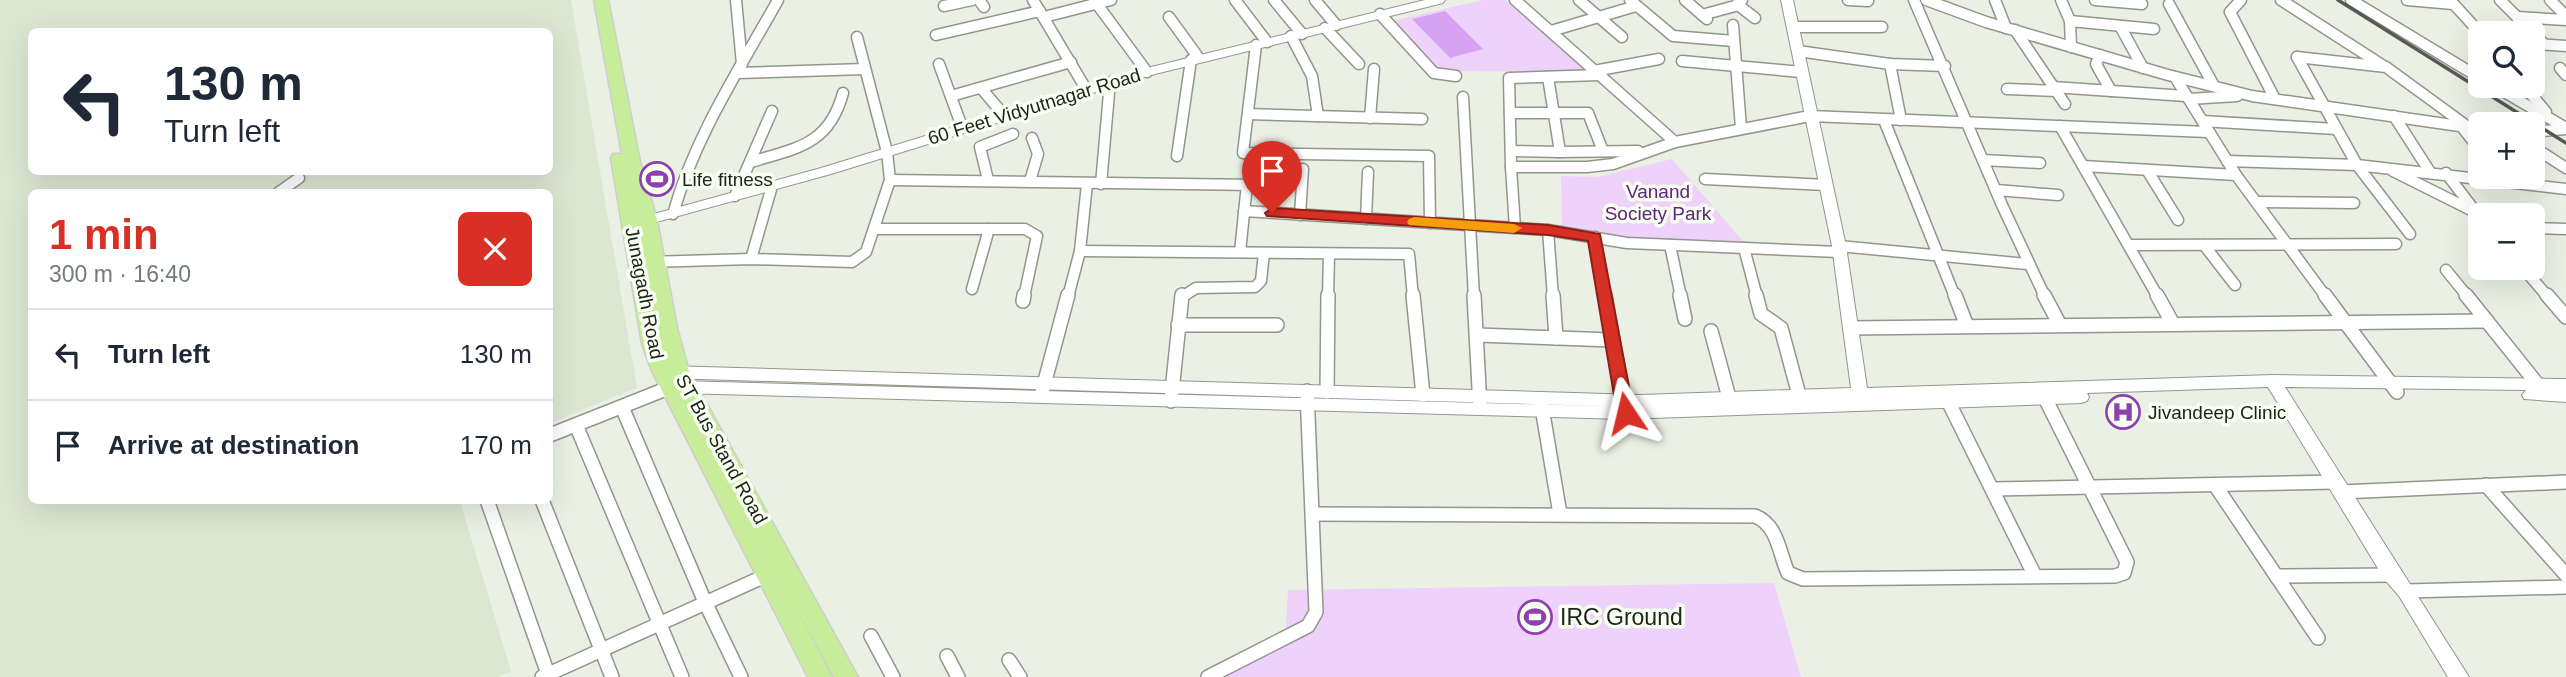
<!DOCTYPE html>
<meta charset="utf-8">
<style>
:root{--surface:#fff;--page:#f6f6f7;--text:#1f2937;--muted:#747a83;--line:#e0e1e3;--accent:#d93025}
body{margin:0;font-family:Helvetica,sans-serif;background:var(--page);color:var(--text);height:100vh;display:flex;flex-direction:column;font-size:26px;white-space:nowrap}
*{box-sizing:border-box;margin:0}
p{font-size:23px;color:var(--muted)}
.icon{flex:none;width:38px;height:38px;fill:none;stroke:currentColor;stroke-width:2;stroke-linecap:round;stroke-linejoin:round}
.map{position:relative;flex:1;overflow:hidden}
.side{position:absolute;left:28px;top:189px;width:525px;height:315px;display:flex;flex-direction:column;background:var(--surface);border-radius:10px;box-shadow:0 7px 28px #0002}
.side>*{flex:none}
.hud{position:absolute;left:28px;top:28px;width:525px;height:147px;border-radius:10px;box-shadow:0 7px 28px #0002;background:#fff;color:var(--text);overflow:hidden}
.tools{position:absolute;left:2468px;top:21px;display:grid;gap:14px}
.tools a{display:grid;place-items:center;width:77px;height:77px;border-radius:10px;background:var(--surface);box-shadow:0 7px 28px #0002;font-size:35px}
.pin{position:absolute;display:grid;place-items:center;width:60px;height:60px;color:#fff;margin:-72px -30px;border-radius:50% 50% 50% 0;rotate:-45deg;box-shadow:0 0 7px #0007}
.pin .icon{rotate:45deg}
.me{position:absolute;width:77px;margin:-38px;rotate:350deg;stroke-linejoin:round;filter:drop-shadow(0 0 5px #0008)}
.turn{display:flex;align-items:center;gap:24px;height:147px;padding:0 21px;font-size:32px}
.turn .icon{width:91px;height:91px;stroke-width:2.5}
.turn b{display:block;font-size:49px;line-height:60px}
.round{display:grid;place-items:center;flex:none;width:74px;height:74px;border-radius:10px;background:var(--page)}
.summary{display:flex;align-items:center;justify-content:space-between;height:119px;padding:0 21px}
h1{font-size:42px;font-weight:600;line-height:52px;color:var(--accent)}
ul{padding:0;list-style:none}
li{display:flex;align-items:center;gap:21px;height:91px;padding:0 21px;border-top:2px solid var(--line)}
li div{flex:1}
li b{display:block;font-size:26px}
li em{font-style:normal}
.map>svg:first-child{display:block}
.built{fill:#dce7d3;fill-rule:evenodd}
.green{fill:#eed2fc}
.water{fill:#d8a2f2}
.lines{fill:none;stroke-linecap:round;stroke-linejoin:round}
.minor-far1-casing{stroke:#90978b;stroke-width:13}
.minor-casing{stroke:#90978b;stroke-width:16}
.tertiary-casing{stroke:#90978b;stroke-width:2}
.primary-casing{stroke:#cececd;stroke-width:3}
.minor-far1{stroke:#fff;stroke-width:10}
.minor{stroke:#fff;stroke-width:13}
.tertiary{fill:#fff;fill-rule:evenodd}
.primary{fill:#c7ec9a;fill-rule:evenodd}
.rail{stroke:#565a53;stroke-width:3.5}
.route{fill:#d93025;stroke:#8d1f18;stroke-width:2}
.slow{fill:#f59e0b}
.labels{text-anchor:middle;stroke-width:7;stroke-linejoin:round;paint-order:stroke}
.street-label{font-size:19px;fill:#1f211c;stroke:#f7fff1}
.poi-label{font-size:19px;fill:#1f211c;stroke:#f7fff1;text-anchor:start}
.park-label{font-size:19px;fill:#64227f;stroke:#f7fff1}
.near-poi-label{font-size:23px;fill:#1f211c;stroke:#f7fff1;text-anchor:start}
</style>
<div class="map">
<svg width="2566" height="677" viewBox="0 0 2566 677">
<rect width="100%" height="100%" fill="#eaf1e4"/>
<!-- built -->
<path class="built" d="M0,0H571L637,388L550,423V192H32V500L460,501L511,671L498,677H0ZM32,32H550V172H32Z"/>
<!-- green -->
<g class="green">
<polygon points="1482,0 1505,0 1587,72 1435,71 1388,22"/>
<polygon points="1672,159 1748,247 1562,233 1561,176 1597,177"/>
<polygon points="1774,583 1801,677 1215,677 1285,644 1288,590"/>
</g>
<!-- water -->
<polygon class="water" points="1445,11 1483,49 1450,58 1412,19"/>
<g class="lines">
<!-- minor-far1 casing -->
<g class="minor-far1-casing">
<g id="minor-far1">
<polyline points="736,0 742,64"/>
<polyline points="979,0 984,7"/>
<polyline points="1033,0 1086,89"/>
<polyline points="1094,0 1147,72"/>
<polyline points="1235,0 1267,42"/>
<polyline points="1274,0 1302,34"/>
<polyline points="1315,0 1336,25"/>
<polyline points="1515,0 1675,142"/>
<polyline points="1579,0 1622,37"/>
<polyline points="1630,0 1673,36 1734,41"/>
<polyline points="1685,0 1707,19"/>
<polyline points="1848,0 1868,1"/>
<polyline points="1914,0 2002,205 2045,297"/>
<polyline points="1926,0 1986,22 2168,75 2252,96 2480,129"/>
<polyline points="1995,0 2006,28"/>
<polyline points="2061,0 2070,21 2071,47"/>
<polyline points="2095,0 2142,4"/>
<polyline points="2241,0 2230,12 2275,99"/>
<polyline points="2281,0 2382,65"/>
<polyline points="2351,0 2480,78"/>
<polyline points="2407,0 2453,4"/>
<polyline points="2450,0 2480,33"/>
<polyline points="2500,0 2544,44"/>
<polyline points="2550,0 2566,16"/>
<polyline points="2169,4 2214,86"/>
<polyline points="1738,5 1755,18"/>
<polyline points="944,6 972,0"/>
<polyline points="1380,14 1434,73 1456,76"/>
<polyline points="1702,15 1735,6 1742,0"/>
<polyline points="1044,17 1111,0"/>
<polyline points="1169,17 1198,57"/>
<polyline points="2517,17 2566,20"/>
<polyline points="2070,21 2154,29"/>
<polyline points="1733,25 1741,128"/>
<polyline points="2120,26 2143,68"/>
<polyline points="1794,27 1882,27"/>
<polyline points="1325,28 1359,64"/>
<polyline points="2015,30 2065,104"/>
<polyline points="1551,31 1636,6"/>
<polyline points="936,35 1040,11"/>
<polyline points="1291,36 1312,76 1318,116"/>
<polyline points="2536,44 2566,46"/>
<polyline points="1256,45 1243,153 1429,156 1430,223"/>
<polyline points="1798,51 1890,64 1945,66"/>
<polyline points="2100,55 2096,64 2111,91"/>
<polyline points="2297,57 2357,165 2410,234"/>
<polyline points="2297,57 2386,67 2464,124"/>
<polyline points="1682,61 1801,72"/>
<polyline points="939,64 962,127"/>
<polyline points="1890,64 1901,120"/>
<polyline points="2560,68 2566,75"/>
<polyline points="1594,71 1659,59"/>
<polyline points="737,73 865,69"/>
<polyline points="1548,77 1560,152 1638,151"/>
<polyline points="2175,77 2236,175 2326,297"/>
<polyline points="2494,86 2566,128"/>
<polyline points="2524,86 2546,112"/>
<polyline points="2053,87 2186,96"/>
<polyline points="981,88 1003,114"/>
<polyline points="2007,89 2056,91"/>
<polyline points="951,96 1071,62"/>
<polyline points="1463,97 1474,297"/>
<polyline points="2189,99 2237,96"/>
<polyline points="1510,113 1588,113 1603,151"/>
<polyline points="1248,114 1422,119"/>
<polyline points="2394,116 2430,172"/>
<polyline points="1370,118 1374,69"/>
<polyline points="1884,120 1955,297"/>
<polyline points="2202,121 2336,129"/>
<polyline points="2060,126 2158,297"/>
<polyline points="2461,126 2480,150"/>
<polyline points="2532,132 2566,129"/>
<polyline points="2532,146 2566,168"/>
<polyline points="1511,151 1560,152"/>
<polyline points="1177,156 1191,60"/>
<polyline points="1983,160 2040,163"/>
<polyline points="2227,161 2357,165 2566,189"/>
<path d="M751,162C797,148 829,145 843,93"/>
<polyline points="2083,166 2236,175"/>
<polyline points="1511,167 1509,78 1599,75"/>
<polyline points="2147,170 2178,220"/>
<polyline points="2393,171 2477,213"/>
<polyline points="2446,173 2475,211"/>
<polyline points="1705,179 1826,185"/>
<polyline points="890,180 1257,185"/>
<polyline points="988,180 980,147 1013,134"/>
<polyline points="1030,181 1038,154 1032,138"/>
<polyline points="1101,184 1110,82"/>
<polyline points="1996,190 2058,195"/>
<polyline points="279,192 299,178"/>
<polyline points="735,196 772,111"/>
<polyline points="2256,202 2354,203"/>
<polyline points="1244,211 1548,230 1627,243 1839,252"/>
<path d="M673,214C695,136 739,70 778,0"/>
<polyline points="1300,215 1303,169"/>
<polyline points="1366,219 1368,172"/>
<polyline points="1515,228 1511,167 1587,167 1613,164 1675,142 1810,116 2208,132"/>
<polyline points="2532,228 2566,229"/>
<polyline points="874,229 1025,229 1037,236 1024,297"/>
<polyline points="1548,230 1553,297"/>
<polyline points="1595,237 1605,297"/>
<polyline points="1670,245 1681,297"/>
<polyline points="2130,245 2396,244"/>
<polyline points="2204,245 2235,285"/>
<polyline points="1839,246 2027,264"/>
<polyline points="1744,248 1757,297"/>
<polyline points="1080,251 1409,254 1413,297"/>
<polyline points="1240,252 1247,184"/>
<polyline points="751,259 772,186"/>
<polyline points="649,262 751,259 852,262 866,252 890,180 887,152 857,37"/>
<polyline points="2523,268 2548,297"/>
<polyline points="2446,270 2468,297"/>
<polyline points="972,289 989,229"/>
<polyline points="1068,297 1080,251 1087,184"/>
<polyline points="1182,297 1196,288 1255,287 1261,281 1264,253"/>
<polyline points="1328,297 1329,254"/>
</g>
</g>
<!-- minor casing -->
<g class="minor-casing">
<g id="minor">
<polyline points="1413,295 1423,395"/>
<polyline points="1474,295 1480,407"/>
<polyline points="1553,295 1556,338"/>
<polyline points="1605,295 1625,409"/>
<polyline points="1680,295 1685,319"/>
<polyline points="1756,295 1761,314 1781,328 1799,395"/>
<polyline points="1955,295 1967,326"/>
<polyline points="2044,295 2060,325"/>
<polyline points="2157,295 2173,324"/>
<polyline points="2325,295 2397,392"/>
<polyline points="2466,295 2542,390"/>
<polyline points="2547,295 2566,317"/>
<polyline points="1023,301 1024,295"/>
<polyline points="1178,325 1277,325"/>
<polyline points="1850,328 2487,321"/>
<polyline points="1711,331 1731,405"/>
<polyline points="1477,335 1612,340"/>
<polyline points="1042,392 1068,295"/>
<polyline points="1327,392 1328,295"/>
<polyline points="1171,401 1182,295"/>
<polyline points="1948,401 2035,576"/>
<polyline points="1541,402 1560,514"/>
<polyline points="622,407 705,602 741,677"/>
<polyline points="576,425 682,677"/>
<polyline points="550,435 671,387"/>
<polyline points="2215,485 2318,638"/>
<polyline points="2486,485 2566,575"/>
<polyline points="1994,489 2335,482"/>
<polyline points="2341,492 2566,482"/>
<polyline points="487,500 549,677"/>
<polyline points="542,500 612,677"/>
<path d="M1313,514L1755,516C1778,525 1779,553 1788,573L1803,579L2115,576L2124,573L2127,562L2045,398"/>
<polyline points="2276,576 2392,575"/>
<polyline points="2406,591 2566,587"/>
<polyline points="871,636 893,677"/>
<polyline points="947,656 958,677"/>
<polyline points="1009,660 1020,677"/>
<polyline points="542,677 767,575"/>
<polyline points="1208,677 1308,626 1316,612 1307,391"/>
</g>
</g>
<!-- tertiary casing -->
<g class="tertiary-casing">
<g id="tertiary">
<polygon points="1425,0 1445,0 1443,3 1151,75 831,174 642,226 637,228 630,223 632,220 821,168 1143,69"/>
<polygon points="1781,0 1793,0 1846,246 1867,388 2273,375 2566,379 2566,402 2524,399 2522,395 2526,390 2285,387 2469,677 2448,677 2399,596 2385,580 2268,387 2087,393 2089,397 2087,401 2081,403 1625,419 679,393 673,391 671,387 673,383 679,381 1631,407 668,378 660,372 668,366 1640,395 1851,388 1832,246"/>
</g>
</g>
<!-- primary casing -->
<g class="primary-casing">
<polygon id="primary" points="594,0 608,0 640,162 657,220 677,328 689,372 858,677 834,677 789,594 832,677 808,677 652,371 642,344 611,158 613,154 622,154"/>
</g>
<!-- minor-far1 -->
<use href="#minor-far1" class="minor-far1"/>
<!-- minor -->
<use href="#minor" class="minor"/>
<!-- tertiary -->
<use href="#tertiary" class="tertiary"/>
<!-- primary -->
<use href="#primary" class="primary"/>
<!-- rail -->
<polyline class="rail" points="2338,0 2566,143"/>
</g>
<!-- route -->
<polygon class="route" points="1272,208 1548,225 1600,234 1634,413 1632,418 1626,419 1617,413 1588,241 1548,235 1267,216 1265,213"/>
<!-- slow -->
<polygon class="slow" points="1414,217 1514,224 1522,228 1514,233 1409,225 1407,222 1409,219"/>
<!-- icons -->
<defs>
<g id="stadium-ring" transform="scale(1.75)"><circle r="9.5" fill="#f7fff1" stroke="#8e40b0" stroke-width="1.5"/><path d="M0-5a6.5 5 0 1 0 0 10a6.5 5 0 1 0 0-10ZM-3.5-1.8h7v3.6h-7Z" fill="#8e40b0"/></g>
<g id="hospital-ring" transform="scale(1.75)"><circle r="9.5" fill="#f7fff1" stroke="#8e40b0" stroke-width="1.5"/><path d="M-5-5h3v3.5h4V-5h3V5h-3V1.5h-4V5h-3Z" fill="#8e40b0"/></g>
</defs>
<g fill-rule="evenodd">
<use href="#stadium-ring" x="657" y="179"/>
<use href="#hospital-ring" x="2123" y="412"/>
<use href="#stadium-ring" x="1535" y="617"/>
</g>
<g class="labels">
<!-- street labels -->
<g class="street-label">
<text transform="translate(1034 106) rotate(-17)" y="7">60 Feet Vidyutnagar Road</text>
<text transform="translate(645 293) rotate(79)" y="7">Junagadh Road</text>
<text transform="translate(722 449) rotate(61)" y="7">ST Bus Stand Road</text>
</g>
<!-- poi labels -->
<g class="poi-label">
<text x="682" y="186">Life fitness</text>
<text x="2148" y="419">Jivandeep Clinic</text>
</g>
<!-- park labels -->
<g class="park-label">
<text x="1658" y="198">Vanand<tspan x="1658" dy="22">Society Park</tspan></text>
</g>
<!-- near-poi labels -->
<g class="near-poi-label">
<text x="1560" y="625">IRC Ground</text>
</g>
</g>
</svg>
<div class="tools">
<a><svg class="icon" aria-label="search" viewBox="0 0 24 24"><circle cx="10" cy="10" r="6"/><path d="M15 15l6 6"/></svg></a>
<a>+</a>
<a>−</a>
</div>
<div class="pin" style="left:1272px;top:213px;background:#d93025"><svg class="icon" aria-label="arrive" viewBox="0 0 24 24"><path d="M6 21V4h12l-3 4 3 4H6"/></svg></div>
<svg class="me" style="left:1626px;top:413px" viewBox="-20 -20 40 40"><path d="M0-17L14 15 0 8-14 15z" fill="#d93025" stroke="#fff" stroke-width="4"/></svg>
<div class="hud">
<div class="turn"><svg class="icon" aria-label="left" viewBox="0 0 24 24"><path d="M17 20v-9H6M10 6l-5 5 5 5"/></svg><div><b>130 m</b>Turn left</div></div>
</div>
<section class="side">
<div class="summary"><div><h1>1 min</h1><p>300 m · 16:40</p></div><a class="round" style="background:#d93025;color:#fff"><svg class="icon" aria-label="close" viewBox="0 0 24 24"><path d="M6 6l12 12M18 6L6 18"/></svg></a></div>
<ul>
<li><svg class="icon" aria-label="left" viewBox="0 0 24 24"><path d="M17 20v-9H6M10 6l-5 5 5 5"/></svg><div><b>Turn left</b></div><em>130 m</em></li>
<li><svg class="icon" aria-label="arrive" viewBox="0 0 24 24"><path d="M6 21V4h12l-3 4 3 4H6"/></svg><div><b>Arrive at destination</b></div><em>170 m</em></li>
</ul>
</section>
</div>
